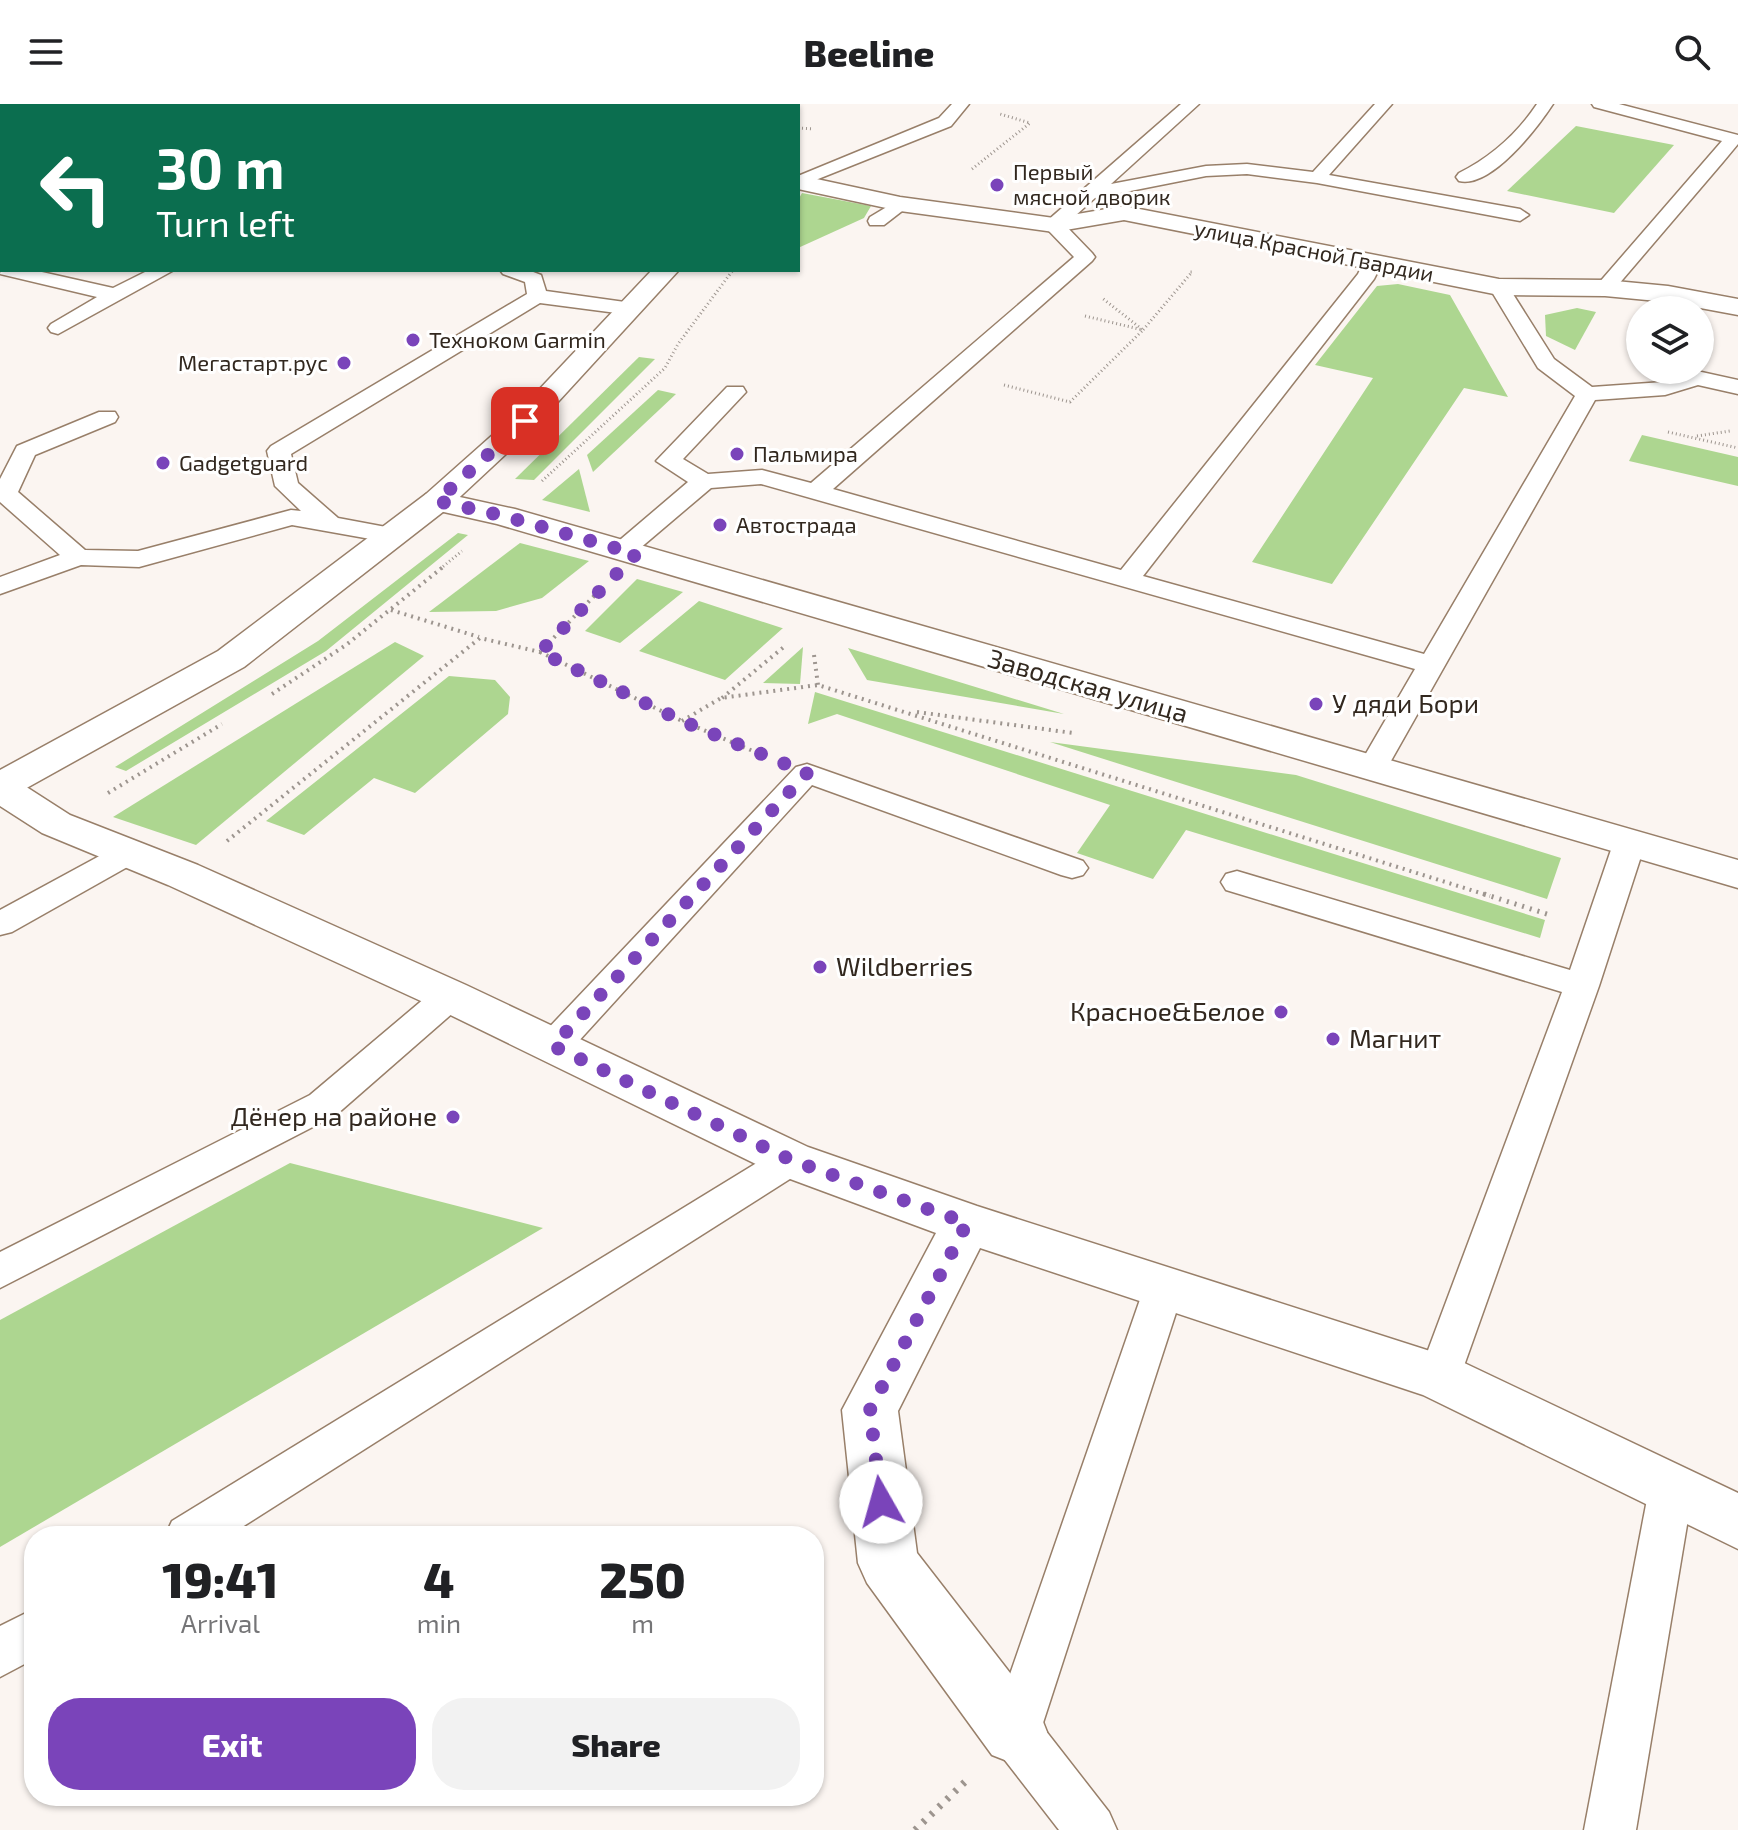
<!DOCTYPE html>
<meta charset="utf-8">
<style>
:root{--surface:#fff;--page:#f2f2f2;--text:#202124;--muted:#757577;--accent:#7a44ba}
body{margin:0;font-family:"Exo 2",sans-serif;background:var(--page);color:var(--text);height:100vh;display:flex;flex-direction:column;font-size:30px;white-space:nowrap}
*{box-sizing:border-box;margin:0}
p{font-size:26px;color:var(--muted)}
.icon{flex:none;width:44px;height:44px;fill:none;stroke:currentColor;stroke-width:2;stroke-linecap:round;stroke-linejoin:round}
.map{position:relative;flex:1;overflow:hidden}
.panel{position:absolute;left:24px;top:1422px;width:800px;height:280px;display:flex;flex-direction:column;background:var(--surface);border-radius:32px;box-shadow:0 2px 6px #0004}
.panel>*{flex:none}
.top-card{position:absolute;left:0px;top:0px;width:800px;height:168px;box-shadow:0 2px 6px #0004;background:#0b6e4f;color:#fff;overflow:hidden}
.controls{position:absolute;left:1626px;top:192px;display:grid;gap:16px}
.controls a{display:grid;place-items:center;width:88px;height:88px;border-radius:50%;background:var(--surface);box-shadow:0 2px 6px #0004;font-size:40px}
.pin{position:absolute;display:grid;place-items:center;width:68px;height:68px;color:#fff;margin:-34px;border-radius:16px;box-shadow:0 4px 12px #0006}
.me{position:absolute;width:88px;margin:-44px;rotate:353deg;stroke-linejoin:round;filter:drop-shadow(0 0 6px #0008)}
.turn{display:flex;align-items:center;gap:28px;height:168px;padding:0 24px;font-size:36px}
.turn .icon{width:104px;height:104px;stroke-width:2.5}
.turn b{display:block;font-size:56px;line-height:68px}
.eta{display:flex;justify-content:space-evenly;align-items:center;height:136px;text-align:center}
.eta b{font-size:48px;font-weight:800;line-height:56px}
.primary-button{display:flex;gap:16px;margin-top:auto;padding:16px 24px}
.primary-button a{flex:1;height:92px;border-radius:32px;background:var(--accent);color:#fff;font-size:32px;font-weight:800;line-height:92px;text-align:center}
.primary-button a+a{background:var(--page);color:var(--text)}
header{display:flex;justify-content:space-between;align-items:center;height:104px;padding:0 24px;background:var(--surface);font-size:36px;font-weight:800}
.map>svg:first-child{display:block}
.green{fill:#add690}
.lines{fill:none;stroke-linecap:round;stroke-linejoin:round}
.service-casing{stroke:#987f69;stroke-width:3}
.minor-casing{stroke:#987f69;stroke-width:3}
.tertiary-casing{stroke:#987f69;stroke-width:3}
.path-far3{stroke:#9d958f;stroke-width:3;stroke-dasharray:1 3;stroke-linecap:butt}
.path-far2{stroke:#9d958f;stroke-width:4;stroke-dasharray:2 5;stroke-linecap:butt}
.path-far1{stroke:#9d958f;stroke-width:5;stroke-dasharray:2 6;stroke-linecap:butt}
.path{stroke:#9d958f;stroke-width:7;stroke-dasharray:3 8;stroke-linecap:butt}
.service{fill:#fff;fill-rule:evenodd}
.minor{fill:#fff;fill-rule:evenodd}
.tertiary{fill:#fff;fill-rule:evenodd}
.route{stroke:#7a44ba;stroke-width:14;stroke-dasharray:0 25.2}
.poi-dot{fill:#7a44ba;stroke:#fff;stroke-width:3}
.labels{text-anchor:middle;stroke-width:6;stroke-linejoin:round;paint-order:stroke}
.far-poi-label{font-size:22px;fill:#32281f;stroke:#fff;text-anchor:start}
.far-street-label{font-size:22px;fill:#32281f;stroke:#fff}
.street-label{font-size:26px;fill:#32281f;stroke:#fff}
.poi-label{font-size:26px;fill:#32281f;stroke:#fff;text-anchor:start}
</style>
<header><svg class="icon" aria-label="menu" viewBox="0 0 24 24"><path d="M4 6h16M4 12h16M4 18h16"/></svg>Beeline<svg class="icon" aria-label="search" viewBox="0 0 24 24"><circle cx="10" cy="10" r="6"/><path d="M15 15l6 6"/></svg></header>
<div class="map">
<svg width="1738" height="1726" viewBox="0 0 1738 1726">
<rect width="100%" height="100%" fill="#fbf5f1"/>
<!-- green -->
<g class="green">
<polygon points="1576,22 1674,41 1614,109 1507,87"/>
<polygon points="802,89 871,102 864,114 798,144 798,96"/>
<polygon points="1398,180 1450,191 1508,293 1464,284 1332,480 1252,458 1373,274 1315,261 1377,182"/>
<polygon points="1577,204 1596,208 1575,246 1546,232 1545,211"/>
<polygon points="639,253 655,255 534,376 515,375"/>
<polygon points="658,286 676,290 593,368 587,351"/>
<polygon points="1642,331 1738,353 1738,382 1629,357"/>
<polygon points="579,365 590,408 542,396"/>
<polygon points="458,429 468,431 326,547 126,667 115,663 318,537"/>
<polygon points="520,439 589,457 542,494 496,507 429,508"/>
<polygon points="637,475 683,488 620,539 585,527"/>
<polygon points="699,497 782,524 783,524 725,576 639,547"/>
<polygon points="395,538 424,552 196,741 113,713"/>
<polygon points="803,543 800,580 763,579"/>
<polygon points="848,544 1064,610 867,576"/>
<polygon points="449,572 495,576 510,593 508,610 415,689 374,674 304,731 266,717"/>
<polygon points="815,588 1545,816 1540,834 1186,726 1153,775 1077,749 1110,701 837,610 808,620"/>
<polygon points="1050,638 1296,671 1561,754 1547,795"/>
<polygon points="290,1059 543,1124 0,1443 0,1216"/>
</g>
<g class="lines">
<!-- service casing -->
<g class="service-casing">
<g id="service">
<polygon points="952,0 969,0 951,22 798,83 798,72 939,14"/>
<polygon points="1181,0 1199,0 1111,80 1206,62 1247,60 1313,68 1375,0 1392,0 1329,71 1520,105 1529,111 1520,117 1317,79 1247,70 1206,72 1095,94 1065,121 1092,149 1095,153 1092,157 833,385 1121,466 1358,170 1366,153 1380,153 1383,157 1374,175 1143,472 1424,550 1575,292 1538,264 1489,183 1492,179 1506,179 1554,255 1592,283 1663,278 1697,267 1738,276 1738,290 1698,281 1665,291 1595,296 1383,671 1372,674 1361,671 1357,665 1415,565 761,380 711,384 632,451 614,451 610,446 614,441 688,378 656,357 727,283 743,283 746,288 683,355 708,370 762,366 811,379 1074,153 1047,125 1045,121 1047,117"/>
<path d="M1537,0H1553C1538,23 1491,85 1459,77L1456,73L1459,69C1491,53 1517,30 1537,0Z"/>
<polygon points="1592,0 1619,0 1738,31 1738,40 1723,58 1612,188 1598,188 1595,184 1598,180 1722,37 1594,3"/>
<polygon points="900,95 906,96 909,100 906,104 884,121 870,121 868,117 870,113"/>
<polygon points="2,118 2,130 0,131 0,119"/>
<polygon points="2,161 2,166 33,166 113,184 149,166 174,166 58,230 51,228 48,224 51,220 97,193 0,170"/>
<polygon points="500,166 528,166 541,171 546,187 632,199 642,205 632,211 540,199 291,350 298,379 338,414 402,426 406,431 402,436 393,439 292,421 139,463 81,461 0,490 0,473 60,451 0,398 0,375 17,342 99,308 115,308 118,313 115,318 35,351 18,388 85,446 138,447 291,406 301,407 275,382 267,347 271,342 527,190 525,178 503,170"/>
<polygon points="807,660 1083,757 1088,764 1083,771 1072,774 1061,771 812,681 566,951 553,955 540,951 535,942 540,933 796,663"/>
<polygon points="1629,730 1640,733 1645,740 1599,882 1460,1273 1454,1286 1439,1291 1424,1286 1418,1273 1562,888 1226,786 1221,778 1226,770 1237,767 1570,866 1613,740 1618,733"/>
<polygon points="127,740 138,743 143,750 138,757 12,828 0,831 0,806 116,743"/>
<polygon points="450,880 462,883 467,892 462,901 336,1011 0,1184 0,1148 310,991 438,883"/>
<polygon points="791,1041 804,1046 810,1056 804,1066 228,1432 165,1432 172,1417 778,1046"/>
<polygon points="1164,1167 1178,1172 1184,1184 1042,1622 1109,1708 1117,1726 1059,1726 997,1646 990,1628 1144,1184 1150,1172"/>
<polygon points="1671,1364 1687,1371 1693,1385 1636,1726 1584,1726 1649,1385 1655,1371"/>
<polygon points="34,1505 34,1555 0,1573 0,1522"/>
</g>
</g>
<!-- minor casing -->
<g class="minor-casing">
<g id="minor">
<polygon points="413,0 443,0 444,2 414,2"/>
<polygon points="798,71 900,93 1054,114 1124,102 1499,175 1605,176 1668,182 1738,195 1738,211 1668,198 1605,192 1499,191 1124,116 1054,128 900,107 798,85"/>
<polygon points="437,388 515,405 1738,756 1738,784 497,420 426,404 421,397 426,390"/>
<polygon points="0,672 14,675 70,711 198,761 466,881 808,1043 977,1102 1458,1256 1738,1389 1738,1445 1423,1291 980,1144 898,1307 917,1449 1038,1605 1047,1628 1038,1651 1015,1660 992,1651 867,1479 858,1459 842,1306 936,1129 774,1069 434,903 168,781 42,729 0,702"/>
</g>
</g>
<!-- tertiary casing -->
<g class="tertiary-casing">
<g id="tertiary">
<polygon points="711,0 732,0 733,2 712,2"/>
<polygon points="652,166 679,166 535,323 448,404 244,563 14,691 0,694 0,666 218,547 426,390 515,311"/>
</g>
</g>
<!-- path-far3 -->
<g class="path-far3">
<polyline points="502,0 512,2"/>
<polyline points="798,24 813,25"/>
<polyline points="972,65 1030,19 1000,10"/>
<polyline points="1085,212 1143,226 1192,168 1189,168"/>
<polyline points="1004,281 1070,298 1143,226 1102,194"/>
<polyline points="1668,328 1738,344"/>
<polyline points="1697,332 1730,327"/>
<polyline points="542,377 665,264 678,240 733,166"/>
<polyline points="440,465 462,447"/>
</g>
<!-- path-far2 -->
<g class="path-far2">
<polyline points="391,506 479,533"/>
<polyline points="540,548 682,617 760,650"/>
<polyline points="814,551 818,581"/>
<polyline points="272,590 346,541 443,463"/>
<polyline points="722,594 785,542"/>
<polyline points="917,608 1073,629"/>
<polyline points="682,617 721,594 818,581 1490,792"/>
<polyline points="108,689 222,620"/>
<polyline points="227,737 480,534 540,548 598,488"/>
</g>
<!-- path-far1 -->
<polyline class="path-far1" points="1484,790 1550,811"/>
<!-- path -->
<polyline class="path" points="915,1726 969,1674"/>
<!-- service -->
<use href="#service" class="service"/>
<!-- minor -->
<use href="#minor" class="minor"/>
<!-- tertiary -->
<use href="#tertiary" class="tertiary"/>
</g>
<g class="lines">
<!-- route -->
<polyline class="route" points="525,317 437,397 504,412 636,450 540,548 682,617 807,669 553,942 791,1056 967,1119 870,1306 881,1398"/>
</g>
<!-- markers -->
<g class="poi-dot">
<circle cx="997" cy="81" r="8"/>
<circle cx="413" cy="236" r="8"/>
<circle cx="344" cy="259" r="8"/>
<circle cx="737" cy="350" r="8"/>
<circle cx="163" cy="359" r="8"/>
<circle cx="720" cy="421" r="8"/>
<circle cx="1316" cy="600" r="8"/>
<circle cx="820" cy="863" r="8"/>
<circle cx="1281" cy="908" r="8"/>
<circle cx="1333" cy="935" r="8"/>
<circle cx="453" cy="1013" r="8"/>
</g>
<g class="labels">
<!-- far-poi labels -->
<g class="far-poi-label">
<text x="1013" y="76">Первый<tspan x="1013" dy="25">мясной дворик</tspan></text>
<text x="429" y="244">Техноком Garmin</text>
<text x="328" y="267" text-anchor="end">Мегастарт.рус</text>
<text x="753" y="358">Пальмира</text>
<text x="179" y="367">Gadgetguard</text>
<text x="736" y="429">Автострада</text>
</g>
<!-- far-street labels -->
<g class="far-street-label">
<text transform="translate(1314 147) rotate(11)" y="8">улица Красной Гвардии</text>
</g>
<!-- street labels -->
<g class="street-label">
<text transform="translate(1088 582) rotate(16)" y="9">Заводская улица</text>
</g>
<!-- poi labels -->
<g class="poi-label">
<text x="1332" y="609">У дяди Бори</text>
<text x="836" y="872">Wildberries</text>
<text x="1265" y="917" text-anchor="end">Красное&amp;Белое</text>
<text x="1349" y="944">Магнит</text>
<text x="437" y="1022" text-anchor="end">Дёнер на районе</text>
</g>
</g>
</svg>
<div class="controls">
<a><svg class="icon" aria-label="layers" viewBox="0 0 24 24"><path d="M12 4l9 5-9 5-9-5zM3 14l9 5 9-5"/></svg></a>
</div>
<div class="pin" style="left:525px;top:317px;background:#d93025"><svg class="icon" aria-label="arrive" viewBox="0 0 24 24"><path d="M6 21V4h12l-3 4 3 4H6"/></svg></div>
<svg class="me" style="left:881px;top:1398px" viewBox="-20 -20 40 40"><circle r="19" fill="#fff"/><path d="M0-13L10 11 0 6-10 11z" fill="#7a44ba"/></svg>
<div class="top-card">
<div class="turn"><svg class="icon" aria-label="left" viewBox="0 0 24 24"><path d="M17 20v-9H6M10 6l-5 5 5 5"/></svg><div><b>30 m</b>Turn left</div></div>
</div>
<section class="panel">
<div class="eta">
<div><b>19:41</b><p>Arrival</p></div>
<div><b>4</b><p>min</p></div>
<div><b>250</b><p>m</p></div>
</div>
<div class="primary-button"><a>Exit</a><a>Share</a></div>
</section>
</div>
